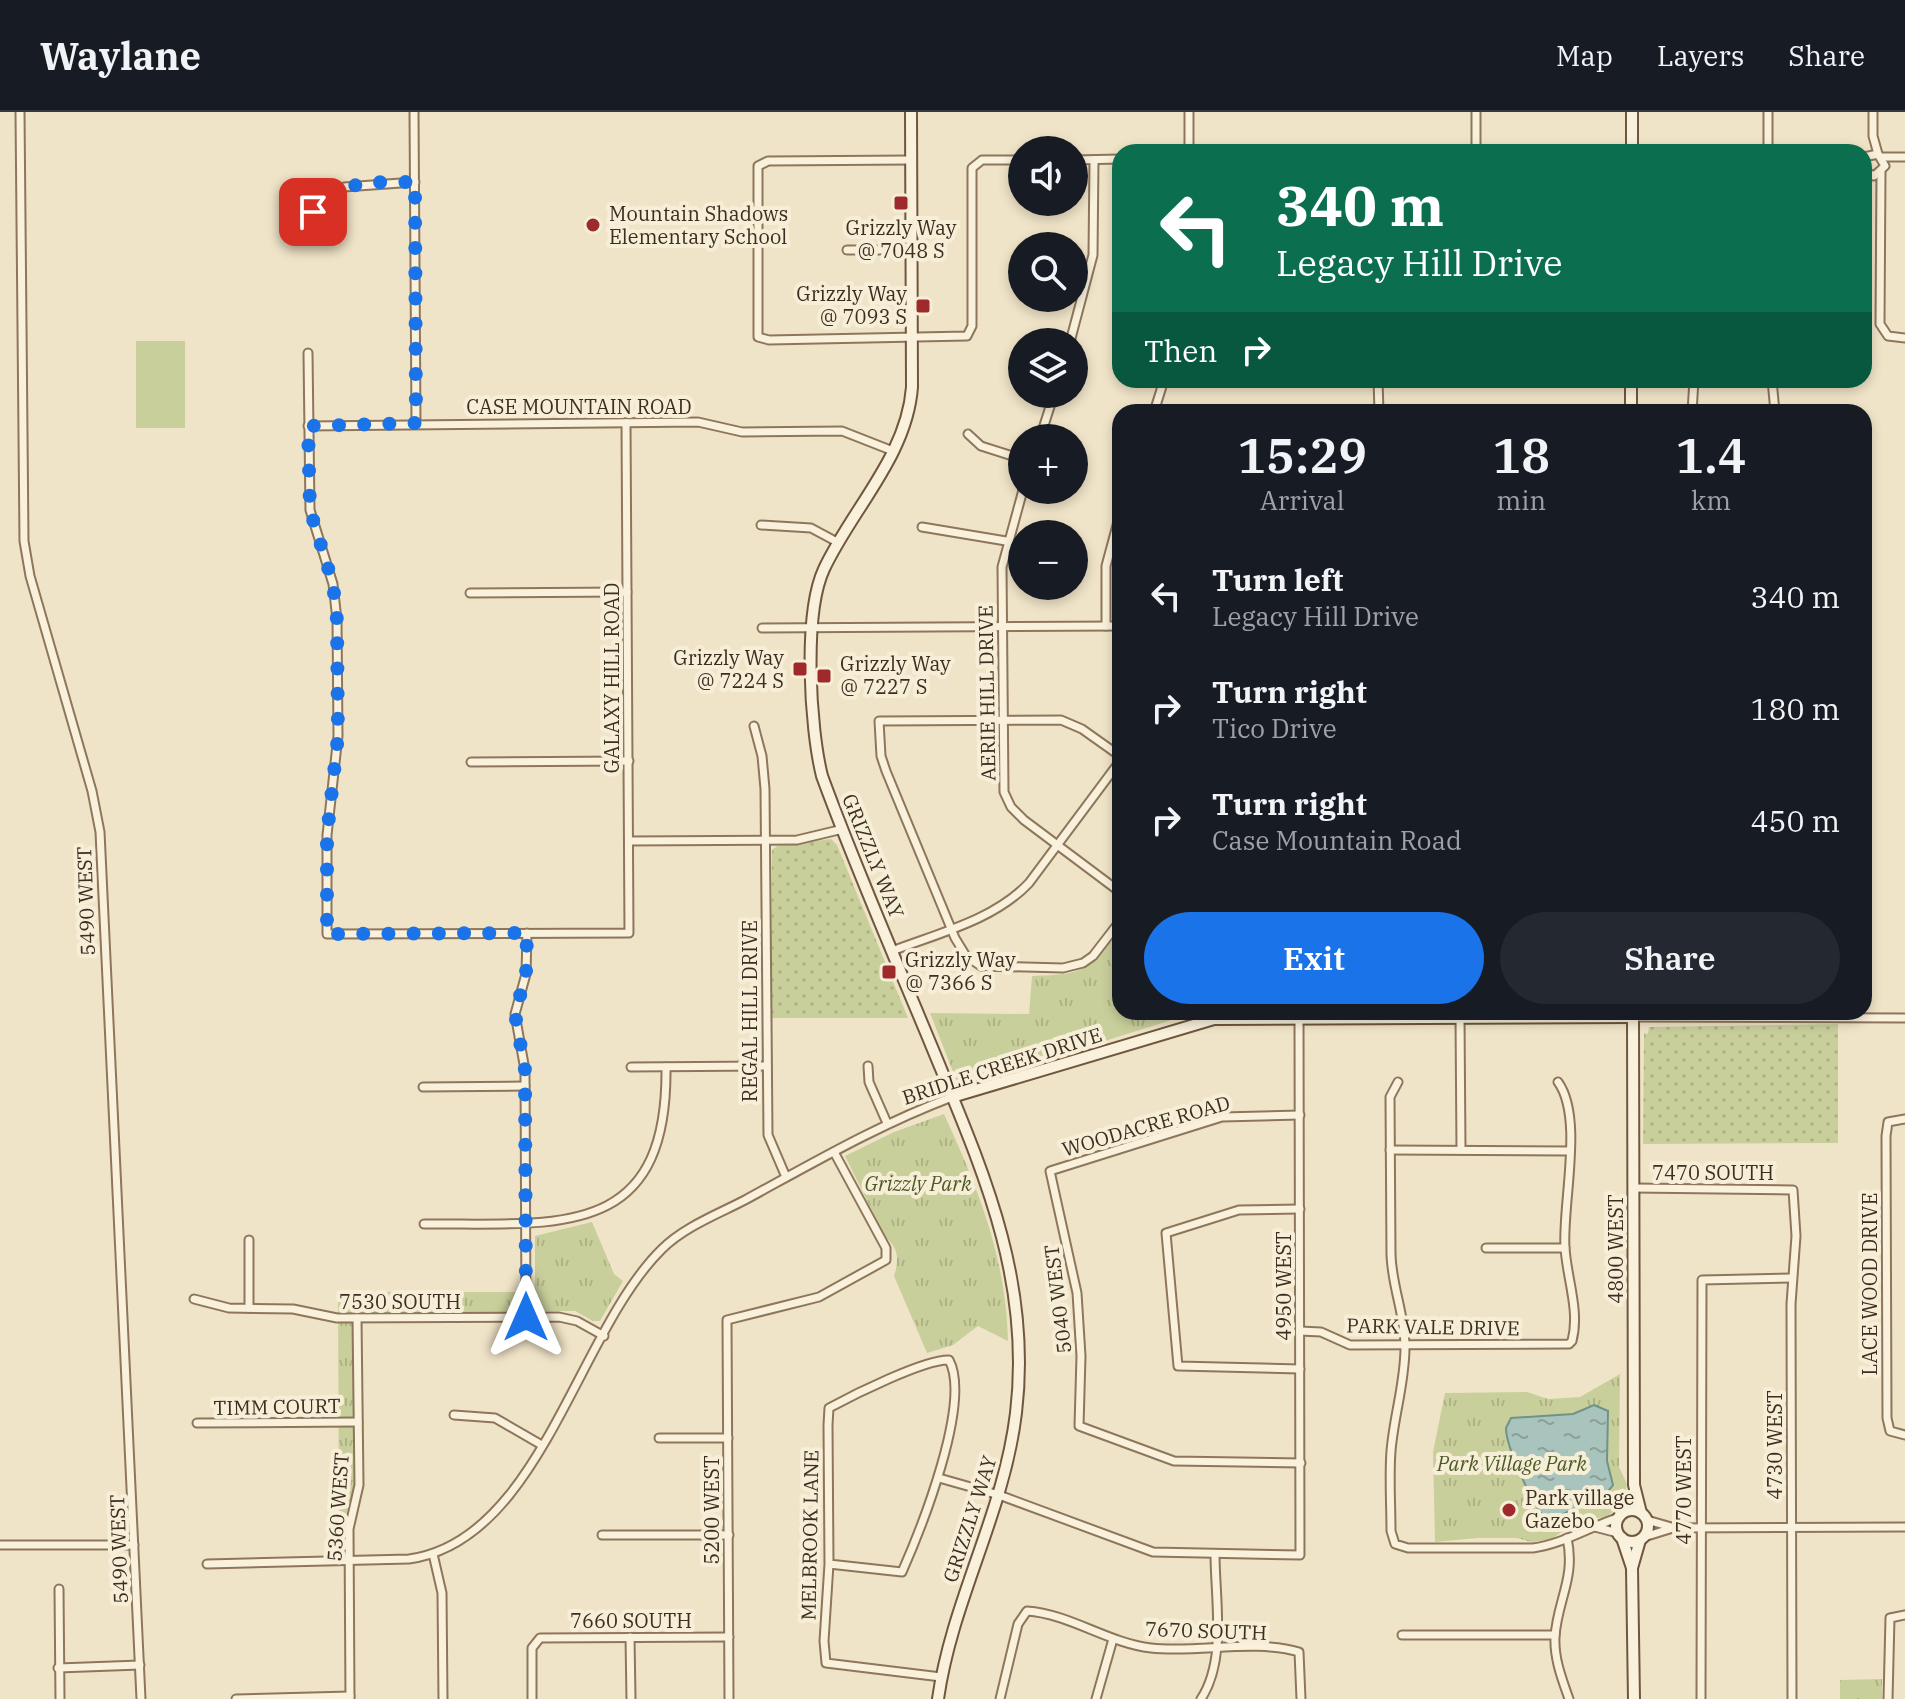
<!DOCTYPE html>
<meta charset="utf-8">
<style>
:root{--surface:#171b24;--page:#242831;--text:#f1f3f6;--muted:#9ea1a6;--line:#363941;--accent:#1a73e8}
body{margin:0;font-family:"IBM Plex Serif",serif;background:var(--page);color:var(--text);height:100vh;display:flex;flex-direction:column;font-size:30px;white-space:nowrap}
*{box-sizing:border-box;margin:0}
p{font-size:26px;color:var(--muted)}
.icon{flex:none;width:44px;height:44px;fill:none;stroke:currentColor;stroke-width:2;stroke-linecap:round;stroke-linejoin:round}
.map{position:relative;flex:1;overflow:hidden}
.drawer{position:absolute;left:1112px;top:292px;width:760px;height:616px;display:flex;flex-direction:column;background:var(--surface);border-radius:24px;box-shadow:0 4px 12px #0003}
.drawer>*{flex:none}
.hud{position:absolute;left:1112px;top:32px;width:760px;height:244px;border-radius:24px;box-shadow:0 4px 12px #0003;background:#0b6e4f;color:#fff;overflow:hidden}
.tools{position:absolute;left:1008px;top:24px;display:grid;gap:16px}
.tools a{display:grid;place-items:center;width:80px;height:80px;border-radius:50%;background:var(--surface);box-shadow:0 4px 12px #0003;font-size:40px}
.pin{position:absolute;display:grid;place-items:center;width:68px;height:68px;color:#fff;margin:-34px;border-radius:16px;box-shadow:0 4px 12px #0006}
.me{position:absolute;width:88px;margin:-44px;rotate:0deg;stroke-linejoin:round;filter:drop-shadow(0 0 6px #0008)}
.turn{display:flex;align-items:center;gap:28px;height:168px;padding:0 32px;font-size:36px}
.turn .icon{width:104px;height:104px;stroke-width:2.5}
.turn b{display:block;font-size:56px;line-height:68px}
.then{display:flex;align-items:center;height:76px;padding:0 32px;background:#0003;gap:16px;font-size:30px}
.eta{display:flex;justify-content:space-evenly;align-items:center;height:136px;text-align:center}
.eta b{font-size:48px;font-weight:600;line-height:56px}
.button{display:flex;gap:16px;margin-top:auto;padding:16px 32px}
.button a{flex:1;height:92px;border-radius:48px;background:var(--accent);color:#fff;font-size:32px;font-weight:600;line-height:92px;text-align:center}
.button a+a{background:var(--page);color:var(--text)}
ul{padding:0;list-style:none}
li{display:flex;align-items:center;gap:24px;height:112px;padding:0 32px}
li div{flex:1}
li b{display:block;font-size:30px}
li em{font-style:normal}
header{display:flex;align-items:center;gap:48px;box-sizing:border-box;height:112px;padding:0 40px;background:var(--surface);border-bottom:2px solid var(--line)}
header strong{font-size:38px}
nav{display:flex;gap:44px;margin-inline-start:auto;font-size:28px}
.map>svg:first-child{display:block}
.grass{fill:url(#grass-dots)}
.park{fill:url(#park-tufts)}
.garden{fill:#c9cf9b}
.water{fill:url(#water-ripples);stroke:#6f938a;stroke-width:2}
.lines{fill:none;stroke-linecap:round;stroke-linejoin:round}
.street-casing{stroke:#8d765c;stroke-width:11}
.secondary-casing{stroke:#6f573f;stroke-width:14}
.street{stroke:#faf1dc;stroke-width:7}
.secondary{stroke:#faf1dc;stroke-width:10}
.route{stroke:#1a73e8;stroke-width:14;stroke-dasharray:0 25.2}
.poi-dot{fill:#9e2a2b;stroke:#f7eed8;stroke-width:3}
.labels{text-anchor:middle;stroke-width:8;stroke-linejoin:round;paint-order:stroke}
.poi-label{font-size:20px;fill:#3d2e20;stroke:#f7eed8;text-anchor:start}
.street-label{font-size:20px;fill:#3d2e20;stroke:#f7eed8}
.park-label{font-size:20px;font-style:italic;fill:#4d5a26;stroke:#f7eed8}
</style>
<header>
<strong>Waylane</strong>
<nav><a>Map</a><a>Layers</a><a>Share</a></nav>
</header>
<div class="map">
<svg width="1905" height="1587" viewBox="0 0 1905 1587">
<defs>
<pattern id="grass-dots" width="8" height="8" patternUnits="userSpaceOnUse" patternTransform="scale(2)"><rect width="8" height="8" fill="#c9cf9b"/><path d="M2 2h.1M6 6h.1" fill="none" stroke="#aeb285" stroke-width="1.8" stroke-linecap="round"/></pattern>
<pattern id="park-tufts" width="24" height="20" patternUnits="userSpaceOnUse" patternTransform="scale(2)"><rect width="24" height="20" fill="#c9cf9b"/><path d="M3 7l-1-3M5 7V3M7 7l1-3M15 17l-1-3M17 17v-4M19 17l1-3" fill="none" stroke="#aeb285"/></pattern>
<pattern id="water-ripples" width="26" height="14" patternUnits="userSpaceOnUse" patternTransform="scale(2)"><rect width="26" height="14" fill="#a9c4bc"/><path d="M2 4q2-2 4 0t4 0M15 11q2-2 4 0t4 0" fill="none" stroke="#8ba098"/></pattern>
</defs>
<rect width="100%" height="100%" fill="#f0e4c8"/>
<!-- grass -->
<g class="grass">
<polygon points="831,727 837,733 908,906 771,906 772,738 777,734"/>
<polygon points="1838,912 1838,1031 1643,1032 1644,921 1648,922 1649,915"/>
</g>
<!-- park -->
<g class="park">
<path d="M1120,819V900H1262H1197L959,975L930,901L1029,902L1032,864C1085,862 1087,860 1120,819Z"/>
<path d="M944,1002C978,1076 1006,1145 1008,1229L978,1214L953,1233L927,1241L894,1164C899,1148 899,1136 885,1125L845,1044L894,1020Z"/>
<polygon points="592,1110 614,1162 623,1169 600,1209 593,1209 575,1199 540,1199 535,1194 535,1124"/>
<polygon points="338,1180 521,1180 522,1196 515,1202 372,1202 355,1214 354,1381 344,1408 343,1425 339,1426"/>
<polygon points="1620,1262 1619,1355 1627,1372 1623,1393 1607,1404 1573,1412 1550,1428 1531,1430 1517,1426 1477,1426 1435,1430 1433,1340 1445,1281 1527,1280 1548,1287 1580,1285"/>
<polygon points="1882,1567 1882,1587 1840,1587 1840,1568"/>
</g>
<!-- garden -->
<rect class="garden" x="136" y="229" width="49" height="87"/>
<!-- water -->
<path class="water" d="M1594,1293L1608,1299L1607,1349L1613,1373L1599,1391H1587L1548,1409C1534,1397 1506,1335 1506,1316L1511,1306L1573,1302Z"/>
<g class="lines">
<!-- street casing -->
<g class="street-casing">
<g id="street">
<polyline points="20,0 24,429 30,464 92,679 100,720 141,1587"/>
<polyline points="414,0 416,311"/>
<polyline points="1189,0 1189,40"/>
<polyline points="1476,0 1476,40"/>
<polyline points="1768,0 1768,40"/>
<polyline points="1873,0 1873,24 1878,42"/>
<polyline points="1864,45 1878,42 1885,54 1874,64 1864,59"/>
<polyline points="1882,45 1905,45"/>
<polyline points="911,48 768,49 758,54 758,225 769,228 967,224 972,214 972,56 982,48 1022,48"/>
<polyline points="1074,48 1120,47"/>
<polyline points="1881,60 1880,212 1888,224 1905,226"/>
<polyline points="299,114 344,75 415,70"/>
<polyline points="847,138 911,138"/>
<polyline points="1070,230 1093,143 1094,48"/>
<polyline points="308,241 310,398 333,472 337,508 338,624 327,723 327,822 629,821 626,311"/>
<polyline points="1378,268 1379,300"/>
<polyline points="1772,268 1775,300"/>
<polyline points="1154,300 1164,268"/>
<polyline points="1692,300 1694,268"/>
<polyline points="308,314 698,310 742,320 842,319 893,339"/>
<polyline points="968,322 981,334 1022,347"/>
<polyline points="1040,326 1054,282"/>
<polyline points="1023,378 1002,455 1004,680 1011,695 1024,708 1120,780"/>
<polyline points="761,413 811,416 839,431"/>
<polyline points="922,415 1006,429"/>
<polyline points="470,481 627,480"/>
<polyline points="1106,514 1106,454 1120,402"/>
<polyline points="762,516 1120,514"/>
<polyline points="754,614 762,644 765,677 768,1023 786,1065"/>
<polyline points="1120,644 1082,617 1061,608 879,609 881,644 886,659 955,826 966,844 981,854 1063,856 1083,851 1093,844 1120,809"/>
<polyline points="471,650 629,649"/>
<polyline points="629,729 797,728 843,717"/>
<path d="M892,839C939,821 994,808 1029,771L1120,649"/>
<polyline points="1460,905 1461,1038"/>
<polyline points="1633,905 1905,906"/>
<polyline points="868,954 869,970 887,1011"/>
<polyline points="631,955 767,954"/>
<path d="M1398,970L1390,985L1391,1143C1392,1175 1405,1203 1405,1235C1405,1271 1394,1303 1391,1339C1389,1365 1391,1393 1391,1419L1395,1432L1408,1436H1533C1563,1432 1591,1414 1620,1405"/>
<polyline points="423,975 525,974"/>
<polyline points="1300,1003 1222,1005 1050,1059 1077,1181 1081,1244 1079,1314 1174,1349 1301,1351"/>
<polyline points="1905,1007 1888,1010 1886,1024 1887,1306 1890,1319 1905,1323"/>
<polyline points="1390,1038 1570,1039"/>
<polyline points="1634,1076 1793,1078 1796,1124 1791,1192 1792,1587"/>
<polyline points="1300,1097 1239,1098 1166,1121 1178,1254 1300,1257"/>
<path d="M424,1112C557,1111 668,1130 666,955"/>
<polyline points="249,1128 249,1196"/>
<polyline points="1486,1136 1565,1136"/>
<polyline points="194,1187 229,1196 293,1197 337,1206 559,1205 577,1209 604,1224"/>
<polyline points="526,1205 525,958 515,902 526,862 527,821"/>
<path d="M1300,1219L1321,1220L1350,1233L1569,1232L1572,1229C1580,1199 1567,1167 1565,1136C1562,1092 1584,1006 1558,970"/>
<polyline points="454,1303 495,1306 540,1332"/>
<polyline points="197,1311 358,1310"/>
<polyline points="659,1326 728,1326"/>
<polyline points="939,1366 999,1383 1153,1440 1300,1443 1299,905"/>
<polyline points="1647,1408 1675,1416 1905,1415"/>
<polyline points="1591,1414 1618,1421"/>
<polyline points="602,1423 729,1423"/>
<polyline points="1644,1425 1673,1416"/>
<path d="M1567,1426C1576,1466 1557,1489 1555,1525C1554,1547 1562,1567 1569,1587"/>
<polyline points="0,1433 134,1433"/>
<polyline points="433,1442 442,1481 443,1587"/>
<path d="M207,1452L409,1447C540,1429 577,1220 662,1137C684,1115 718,1102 745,1088C813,1051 880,1012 952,985"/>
<path d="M829,1452L902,1460C921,1417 972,1290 949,1248C925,1247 853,1283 829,1296L828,1313L829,1452L824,1529L826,1551L941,1565"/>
<polyline points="59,1477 60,1587"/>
<polyline points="1402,1523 1555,1523"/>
<polyline points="630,1525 631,1587"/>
<polyline points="58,1556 140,1553"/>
<polyline points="236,1587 350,1584"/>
<polyline points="350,1587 349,1417 359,1373 357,1206"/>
<polyline points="532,1587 532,1536 540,1526 729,1525"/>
<polyline points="729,1587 727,1208 819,1185 886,1148 886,1136 834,1040"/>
<path d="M1000,1587L1018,1512L1027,1499C1070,1502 1108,1531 1151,1536C1198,1541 1256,1527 1299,1540L1301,1587"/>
<polyline points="1096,1587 1113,1527"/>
<path d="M1201,1587C1227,1547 1215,1488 1215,1442"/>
<polyline points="1701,1587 1702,1168 1792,1166"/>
<polyline points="1888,1587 1890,1506 1905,1503"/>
</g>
</g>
<!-- secondary casing -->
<g class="secondary-casing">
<g id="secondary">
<path d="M911,0L912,275C907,344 852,397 824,457C803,502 810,616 822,664C856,757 896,848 934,940C983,1059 1032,1168 1016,1301C1004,1401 952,1488 938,1587"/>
<polyline points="1632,40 1632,0"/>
<polyline points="1631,268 1631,300"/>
<polyline points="1633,900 1634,1373 1641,1401"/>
<polyline points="952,985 1214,907 1633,905"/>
<circle cx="1632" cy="1414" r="16"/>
<polyline points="1622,1426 1632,1456 1634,1587"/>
<polyline points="1632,1456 1640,1428"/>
</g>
</g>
<!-- street -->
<use href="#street" class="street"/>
<!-- secondary -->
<use href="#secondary" class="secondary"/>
</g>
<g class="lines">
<!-- route -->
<path class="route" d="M313,100C352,65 365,71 415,70L416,311L308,314L310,398L333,472L337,508L338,624L327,723V822L527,821L526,862L515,902L525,958L526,1205"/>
</g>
<!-- markers -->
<g class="poi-dot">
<rect x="893" y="83" width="16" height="16" rx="4"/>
<circle cx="593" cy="113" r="8"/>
<rect x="915" y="186" width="16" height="16" rx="4"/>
<rect x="792" y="549" width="16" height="16" rx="4"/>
<rect x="816" y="556" width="16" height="16" rx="4"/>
<rect x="881" y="852" width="16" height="16" rx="4"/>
<circle cx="1509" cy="1398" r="8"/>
</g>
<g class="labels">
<!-- poi labels -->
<g class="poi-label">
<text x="609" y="109">Mountain Shadows<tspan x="609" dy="23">Elementary School</tspan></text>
<text x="901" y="123" text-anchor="middle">Grizzly Way<tspan x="901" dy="23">@ 7048 S</tspan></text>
<text x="907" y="189" text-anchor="end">Grizzly Way<tspan x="907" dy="23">@ 7093 S</tspan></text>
<text x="784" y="553" text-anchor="end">Grizzly Way<tspan x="784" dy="23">@ 7224 S</tspan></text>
<text x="840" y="559">Grizzly Way<tspan x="840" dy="23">@ 7227 S</tspan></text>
<text x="905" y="855">Grizzly Way<tspan x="905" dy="23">@ 7366 S</tspan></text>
<text x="1525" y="1393">Park village<tspan x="1525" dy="23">Gazebo</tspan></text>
</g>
<!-- street labels -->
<g class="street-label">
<text x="579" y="302">CASE MOUNTAIN ROAD</text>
<text transform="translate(612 566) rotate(-90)" y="7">GALAXY HILL ROAD</text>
<text transform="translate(987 581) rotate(-91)" y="7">AERIE HILL DRIVE</text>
<text transform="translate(873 744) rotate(68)" y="7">GRIZZLY WAY</text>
<text transform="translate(86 789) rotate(-92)" y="7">5490 WEST</text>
<text transform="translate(750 899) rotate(-90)" y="7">REGAL HILL DRIVE</text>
<text transform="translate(1002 954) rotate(-18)" y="7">BRIDLE CREEK DRIVE</text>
<text transform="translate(1146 1014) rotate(-16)" y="7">WOODACRE ROAD</text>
<text x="1713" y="1068">7470 SOUTH</text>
<text transform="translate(1616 1137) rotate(-90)" y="7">4800 WEST</text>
<text transform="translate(1870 1172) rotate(-90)" y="7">LACE WOOD DRIVE</text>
<text transform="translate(1284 1174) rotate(-90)" y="7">4950 WEST</text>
<text transform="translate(1058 1187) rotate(-97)" y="7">5040 WEST</text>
<text x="400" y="1197">7530 SOUTH</text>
<text transform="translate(1433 1215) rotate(1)" y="7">PARK VALE DRIVE</text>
<text transform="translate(277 1295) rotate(-1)" y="7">TIMM COURT</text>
<text transform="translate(1775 1333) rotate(-90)" y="7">4730 WEST</text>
<text transform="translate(1684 1378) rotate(-90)" y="7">4770 WEST</text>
<text transform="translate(338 1395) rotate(-86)" y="7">5360 WEST</text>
<text transform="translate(712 1398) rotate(-90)" y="7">5200 WEST</text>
<text transform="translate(970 1407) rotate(-72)" y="7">GRIZZLY WAY</text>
<text transform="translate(810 1423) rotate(-89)" y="7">MELBROOK LANE</text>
<text transform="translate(119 1437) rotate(-92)" y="7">5490 WEST</text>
<text x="631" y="1516">7660 SOUTH</text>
<text transform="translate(1206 1519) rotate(2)" y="7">7670 SOUTH</text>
</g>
<!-- park labels -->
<g class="park-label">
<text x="918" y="1079">Grizzly Park</text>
<text x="1512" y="1359">Park Village Park</text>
</g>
</g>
</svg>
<div class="tools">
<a><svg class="icon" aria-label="sound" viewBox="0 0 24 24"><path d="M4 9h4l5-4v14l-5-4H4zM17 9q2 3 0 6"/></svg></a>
<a><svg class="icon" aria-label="search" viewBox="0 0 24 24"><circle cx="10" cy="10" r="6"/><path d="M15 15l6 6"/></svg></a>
<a><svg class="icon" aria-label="layers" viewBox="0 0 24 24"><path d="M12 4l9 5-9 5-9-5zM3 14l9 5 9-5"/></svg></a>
<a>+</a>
<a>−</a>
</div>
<div class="pin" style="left:313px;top:100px;background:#d93025"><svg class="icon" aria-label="arrive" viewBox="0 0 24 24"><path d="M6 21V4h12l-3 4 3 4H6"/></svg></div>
<svg class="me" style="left:526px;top:1205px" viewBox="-20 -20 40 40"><path d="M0-17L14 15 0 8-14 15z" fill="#1a73e8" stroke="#fff" stroke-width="4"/></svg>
<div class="hud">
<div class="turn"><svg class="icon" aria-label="left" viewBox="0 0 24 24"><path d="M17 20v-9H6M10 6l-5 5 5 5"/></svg><div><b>340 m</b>Legacy Hill Drive</div></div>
<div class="then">Then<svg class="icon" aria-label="right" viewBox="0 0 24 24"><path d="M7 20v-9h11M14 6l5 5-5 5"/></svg></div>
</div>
<section class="drawer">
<div class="eta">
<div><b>15:29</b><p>Arrival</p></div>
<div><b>18</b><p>min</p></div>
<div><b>1.4</b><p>km</p></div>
</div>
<ul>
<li><svg class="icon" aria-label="left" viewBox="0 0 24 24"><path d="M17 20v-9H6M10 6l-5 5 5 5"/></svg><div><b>Turn left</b><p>Legacy Hill Drive</p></div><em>340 m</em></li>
<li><svg class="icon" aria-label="right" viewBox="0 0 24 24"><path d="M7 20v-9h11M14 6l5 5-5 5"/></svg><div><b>Turn right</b><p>Tico Drive</p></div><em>180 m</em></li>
<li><svg class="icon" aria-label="right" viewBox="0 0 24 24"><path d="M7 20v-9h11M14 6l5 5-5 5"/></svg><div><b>Turn right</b><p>Case Mountain Road</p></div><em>450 m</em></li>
</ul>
<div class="button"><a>Exit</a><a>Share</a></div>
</section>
</div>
